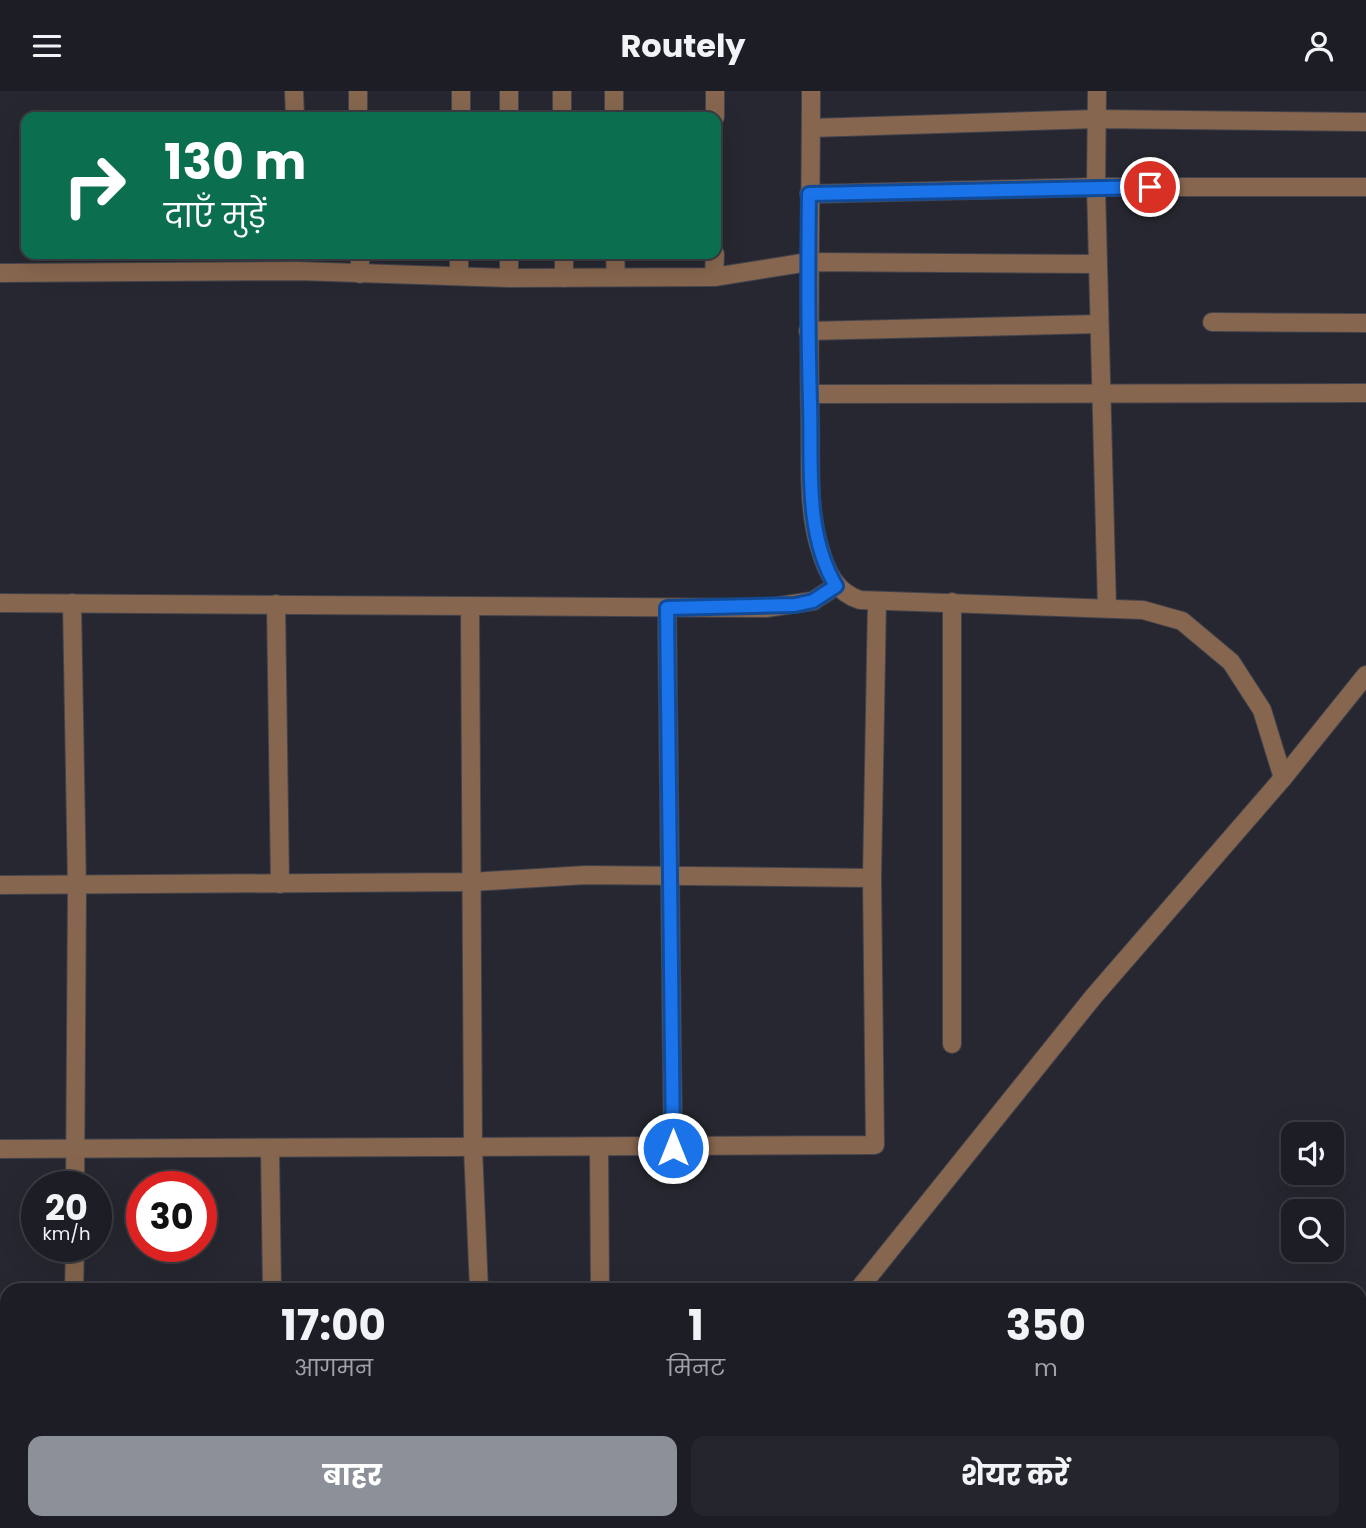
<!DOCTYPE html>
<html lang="hi">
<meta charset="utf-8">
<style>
:root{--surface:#1d1d25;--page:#25262d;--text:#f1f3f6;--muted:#a0a2a7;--line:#3b3b42;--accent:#8c9099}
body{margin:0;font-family:Poppins,"Noto Sans Devanagari",sans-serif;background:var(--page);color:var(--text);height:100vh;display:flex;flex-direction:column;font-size:26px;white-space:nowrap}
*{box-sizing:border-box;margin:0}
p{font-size:23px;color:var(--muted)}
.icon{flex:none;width:38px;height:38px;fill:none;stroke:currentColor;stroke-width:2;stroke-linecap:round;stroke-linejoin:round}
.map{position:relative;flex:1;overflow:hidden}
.panel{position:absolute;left:0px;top:1192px;width:1367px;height:247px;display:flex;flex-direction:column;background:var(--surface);border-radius:21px 21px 0 0;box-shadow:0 7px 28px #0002,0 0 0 2px var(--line)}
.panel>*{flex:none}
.banner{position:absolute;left:21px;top:21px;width:700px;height:147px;border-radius:14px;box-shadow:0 7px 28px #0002,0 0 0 2px var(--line);background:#0b6e4f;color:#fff;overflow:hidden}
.fabs{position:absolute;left:1281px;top:1031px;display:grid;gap:14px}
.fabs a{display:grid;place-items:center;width:63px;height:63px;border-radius:14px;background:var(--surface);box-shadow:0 7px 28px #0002,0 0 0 2px var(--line);font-size:35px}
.speed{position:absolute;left:21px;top:1080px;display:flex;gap:14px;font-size:35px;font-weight:700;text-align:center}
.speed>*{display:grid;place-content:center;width:91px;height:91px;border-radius:50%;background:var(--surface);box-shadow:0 7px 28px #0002,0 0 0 2px var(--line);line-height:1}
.speed small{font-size:18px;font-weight:400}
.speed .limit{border:10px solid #d22;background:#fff;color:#111}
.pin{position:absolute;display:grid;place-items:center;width:60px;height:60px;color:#fff;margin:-30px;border:4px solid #fff;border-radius:50%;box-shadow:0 2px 7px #0007}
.me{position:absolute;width:77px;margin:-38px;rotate:0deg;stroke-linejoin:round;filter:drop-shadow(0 0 5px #0008)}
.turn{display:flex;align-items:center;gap:24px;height:147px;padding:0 28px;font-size:32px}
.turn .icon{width:91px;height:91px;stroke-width:2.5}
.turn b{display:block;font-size:49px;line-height:60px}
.eta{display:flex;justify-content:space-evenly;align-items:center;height:119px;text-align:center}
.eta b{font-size:42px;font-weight:700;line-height:49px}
.button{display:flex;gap:14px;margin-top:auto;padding:14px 28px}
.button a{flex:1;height:80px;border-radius:14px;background:var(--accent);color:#fff;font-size:28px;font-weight:700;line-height:80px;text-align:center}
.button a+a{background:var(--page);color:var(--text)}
header{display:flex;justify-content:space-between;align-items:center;height:91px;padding:0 28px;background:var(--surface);font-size:32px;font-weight:700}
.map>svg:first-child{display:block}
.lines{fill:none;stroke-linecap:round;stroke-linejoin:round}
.minor-casing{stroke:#43434d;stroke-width:20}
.minor{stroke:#86664e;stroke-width:18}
.route-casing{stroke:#114b97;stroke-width:18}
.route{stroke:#1a73e8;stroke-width:12}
</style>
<header><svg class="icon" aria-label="menu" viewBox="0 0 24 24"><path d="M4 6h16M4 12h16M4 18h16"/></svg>Routely<svg class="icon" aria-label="person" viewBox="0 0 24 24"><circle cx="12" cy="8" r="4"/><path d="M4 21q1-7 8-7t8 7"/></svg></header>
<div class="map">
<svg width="1366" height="1437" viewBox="0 0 1366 1437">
<rect width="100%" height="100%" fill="#272731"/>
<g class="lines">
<!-- minor casing -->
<g class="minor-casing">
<g id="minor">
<polyline points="294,0 295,26"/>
<polyline points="358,0 358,26"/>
<polyline points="461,0 461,26"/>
<polyline points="509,0 509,26"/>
<polyline points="562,0 562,26"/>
<polyline points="715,0 715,26"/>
<path d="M811,0C811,109 808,217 810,325C811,368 807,417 820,458C827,482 836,501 860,509L1143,519L1182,530L1231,571L1262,619L1283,687"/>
<polyline points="1097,0 1096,96 1107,517"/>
<polyline points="614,26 614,0"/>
<polyline points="811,37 1096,28 1366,31"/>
<polyline points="809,103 1096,96 1366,96"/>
<polyline points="360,163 360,183"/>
<polyline points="509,163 509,187"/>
<polyline points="564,163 564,187"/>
<polyline points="615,163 616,186"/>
<polyline points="0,182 298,180 509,187 714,186 808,171 1098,173"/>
<polyline points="459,185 459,163"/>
<polyline points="714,186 715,163"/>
<polyline points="1212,231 1366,232"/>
<polyline points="808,240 1099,233"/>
<polyline points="810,303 1366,302"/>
<polyline points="0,512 766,517 813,510 836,495"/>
<polyline points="72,512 77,796 75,1096"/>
<polyline points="276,513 280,793"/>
<polyline points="470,516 473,1057 479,1199"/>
<polyline points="667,517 673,1057"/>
<polyline points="872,787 877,510"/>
<polyline points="0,794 471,791 586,784 872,787 875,1054 0,1058"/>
<polyline points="952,953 952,511"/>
<polyline points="599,1057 600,1199"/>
<polyline points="270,1059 272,1199"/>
<polyline points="74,1199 75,1155"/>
<polyline points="858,1199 1094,905 1283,687 1366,584"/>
<polyline points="0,1319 7,1319"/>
<polyline points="74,1432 74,1437"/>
<polyline points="273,1437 273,1432"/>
<polyline points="351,1437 356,1432"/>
<polyline points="452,1437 459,1432"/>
<polyline points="920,1437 920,1432"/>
</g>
</g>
<!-- minor -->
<use href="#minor" class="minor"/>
</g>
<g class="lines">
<!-- route casing -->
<g class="route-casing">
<path id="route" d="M673,1057L667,517L795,514L813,510L836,495C804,442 812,372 810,312C808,242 808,173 809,103L1150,96"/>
</g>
<!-- route -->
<use href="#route" class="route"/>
</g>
</svg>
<div class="fabs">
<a><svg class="icon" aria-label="sound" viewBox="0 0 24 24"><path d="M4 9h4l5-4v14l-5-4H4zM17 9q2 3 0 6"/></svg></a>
<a><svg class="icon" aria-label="search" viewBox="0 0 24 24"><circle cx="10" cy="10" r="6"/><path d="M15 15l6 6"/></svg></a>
</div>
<div class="speed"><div>20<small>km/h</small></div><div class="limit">30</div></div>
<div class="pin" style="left:1150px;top:96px;background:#d93025"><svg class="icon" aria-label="arrive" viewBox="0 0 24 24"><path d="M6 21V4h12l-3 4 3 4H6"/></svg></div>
<svg class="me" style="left:673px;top:1057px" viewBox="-20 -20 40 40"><circle r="17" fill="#1a73e8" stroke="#fff" stroke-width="3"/><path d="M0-11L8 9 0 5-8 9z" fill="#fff"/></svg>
<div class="banner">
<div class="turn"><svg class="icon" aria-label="right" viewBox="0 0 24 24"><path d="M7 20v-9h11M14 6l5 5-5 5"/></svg><div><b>130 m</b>दाएँ मुड़ें</div></div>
</div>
<section class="panel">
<div class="eta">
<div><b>17:00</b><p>आगमन</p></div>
<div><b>1</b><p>मिनट</p></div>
<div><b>350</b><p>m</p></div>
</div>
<div class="button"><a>बाहर</a><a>शेयर करें</a></div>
</section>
</div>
